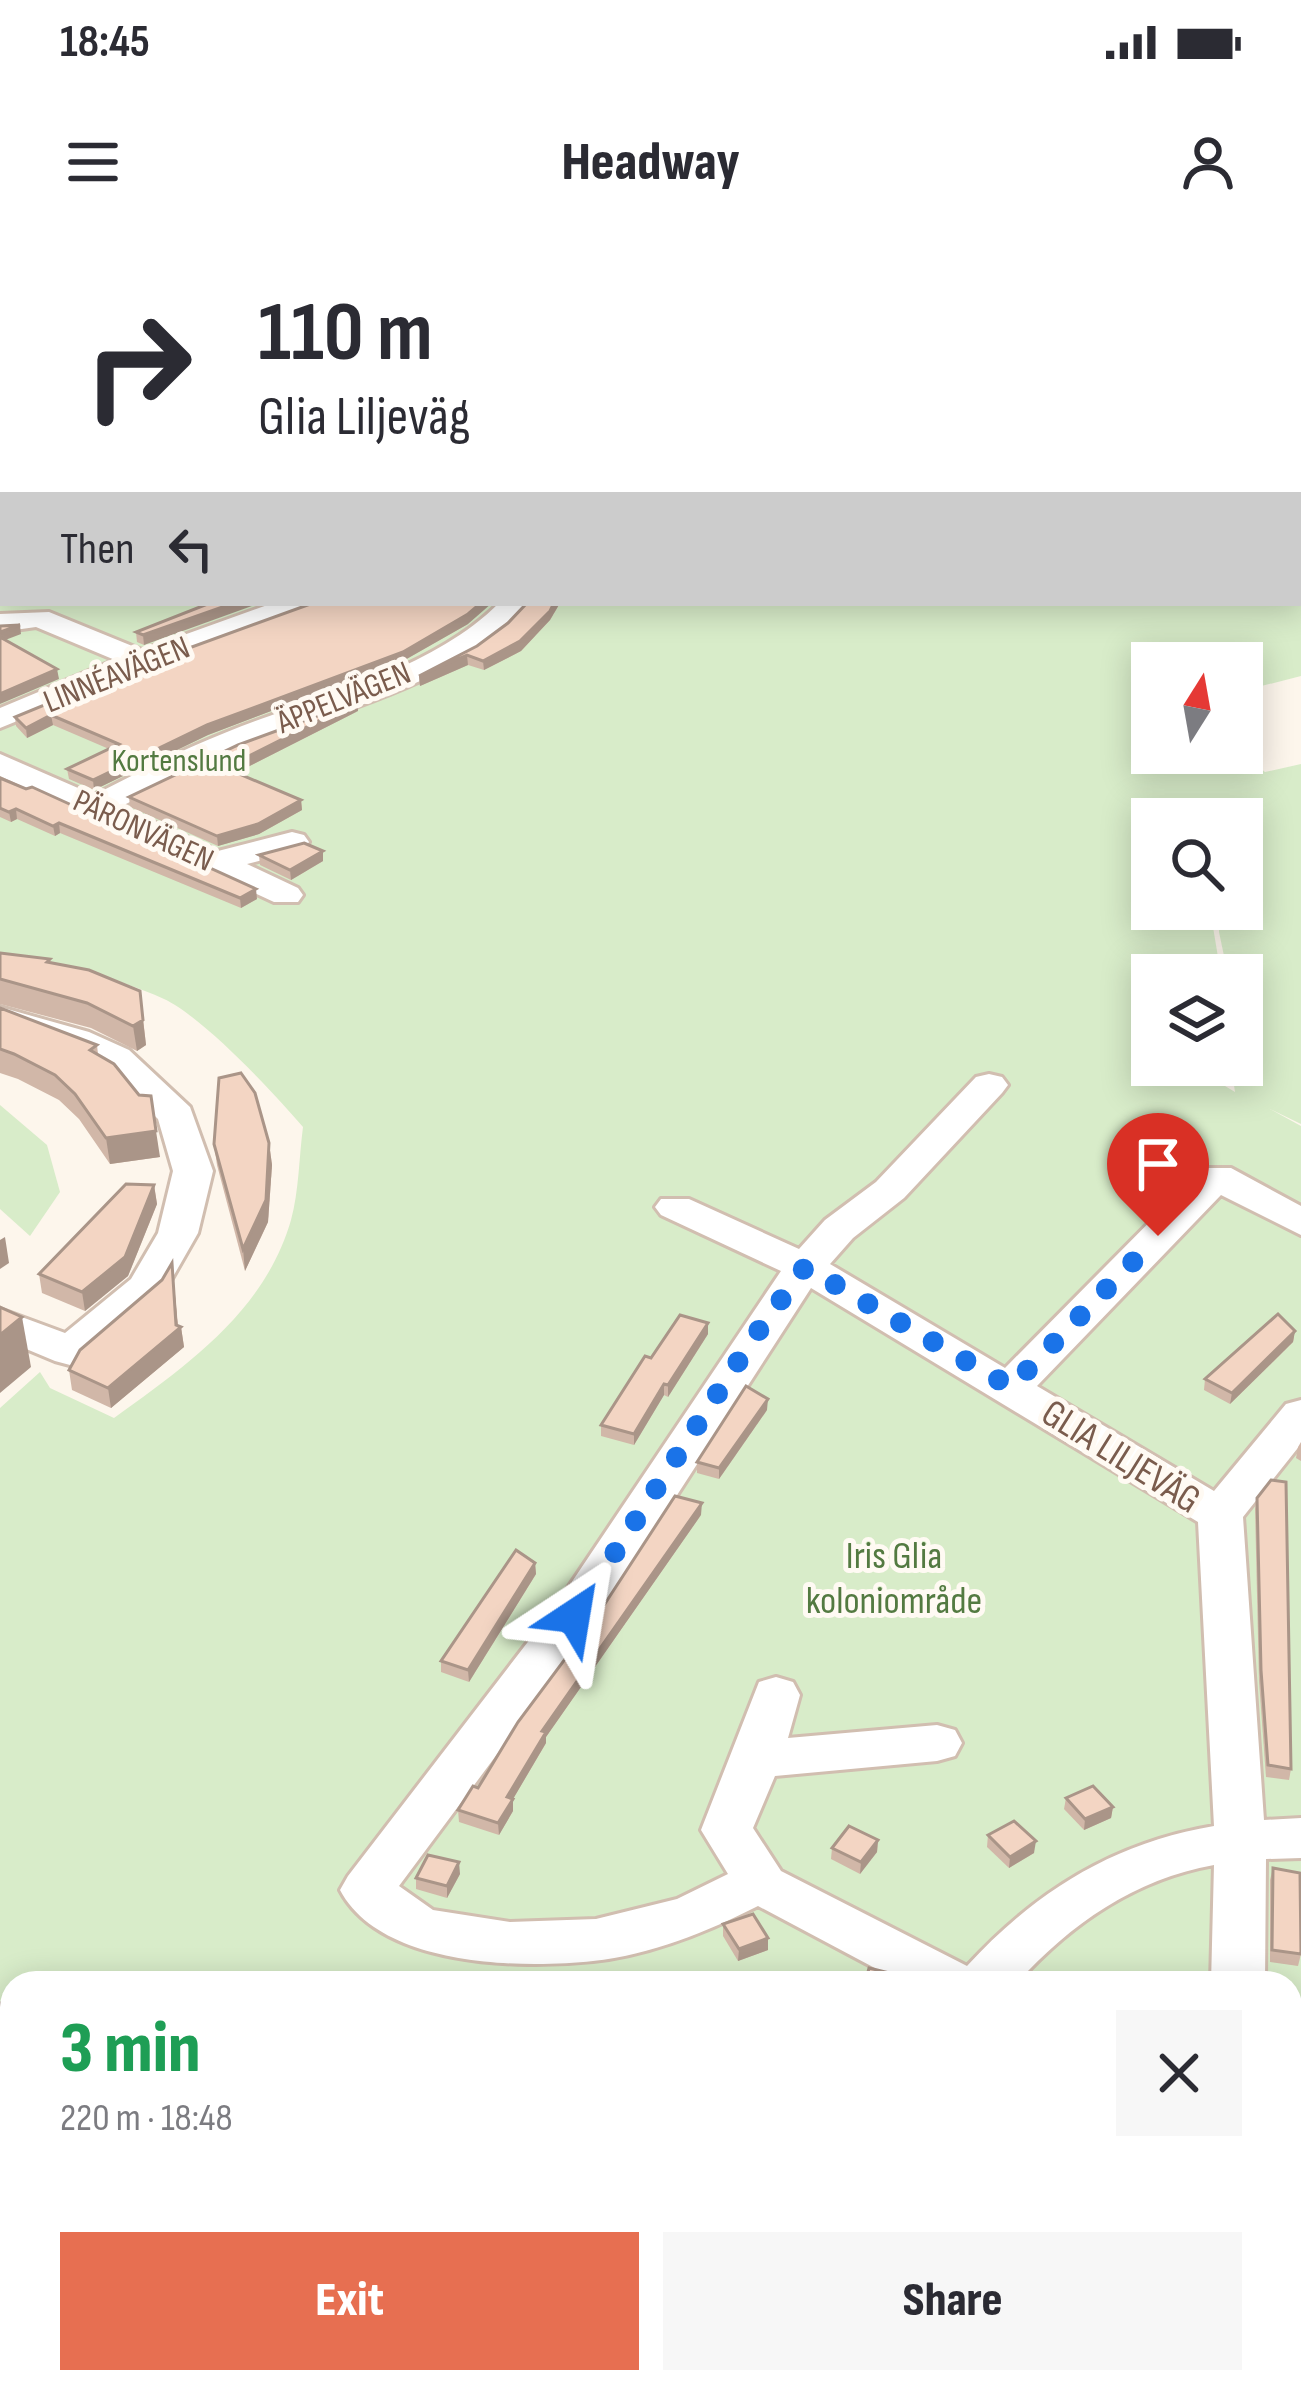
<!DOCTYPE html>
<meta charset="utf-8">
<style>
:root{--surface:#fff;--page:#f7f7f7;--text:#2b2b33;--muted:#7c7c81;--accent:#e76f51}
body{margin:0;font-family:"Sofia Sans Condensed",sans-serif;background:var(--page);color:var(--text);height:100vh;display:flex;flex-direction:column;font-size:45px;white-space:nowrap}
*{box-sizing:border-box;margin:0}
p{font-size:39px;color:var(--muted)}
.icon{flex:none;width:66px;height:66px;fill:none;stroke:currentColor;stroke-width:2;stroke-linecap:round;stroke-linejoin:round}
.map{position:relative;flex:1;overflow:hidden}
.details{position:absolute;left:0px;top:1731px;width:1302px;height:423px;display:flex;flex-direction:column;background:var(--surface);border-radius:36px 36px 0 0;box-shadow:0 6px 30px #0003}
.details>*{flex:none}
.guide{position:absolute;left:0px;top:0px;width:1302px;height:366px;box-shadow:0 6px 30px #0003;background:#fff;color:var(--text);overflow:hidden}
.needle{width:78px;rotate:11deg}
.tools{position:absolute;left:1131px;top:402px;display:grid;gap:24px}
.tools a{display:grid;place-items:center;width:132px;height:132px;border-radius:0px;background:var(--surface);box-shadow:0 6px 30px #0003;font-size:60px}
.pin{position:absolute;display:grid;place-items:center;width:102px;height:102px;color:#fff;margin:-123px -51px;border-radius:50% 50% 50% 0;rotate:-45deg;box-shadow:0 0 12px #0007}
.pin .icon{rotate:45deg}
.me{position:absolute;width:132px;margin:-66px;rotate:33deg;stroke-linejoin:round;filter:drop-shadow(0 0 9px #0008)}
.turn{display:flex;align-items:center;gap:42px;height:252px;padding:0 60px;font-size:54px}
.turn .icon{width:156px;height:156px;stroke-width:2.5}
.turn b{display:block;font-size:84px;line-height:102px}
.then{display:flex;align-items:center;height:114px;padding:0 60px;background:#0003;gap:24px;font-size:45px}
.round{display:grid;place-items:center;flex:none;width:126px;height:126px;border-radius:0px;background:var(--page)}
.summary{display:flex;align-items:center;justify-content:space-between;height:204px;padding:0 60px}
h1{font-size:72px;font-weight:800;line-height:90px;color:#1e9e55}
.cta{display:flex;gap:24px;margin-top:auto;padding:24px 60px}
.cta a{flex:1;height:138px;border-radius:0px;background:var(--accent);color:#fff;font-size:48px;font-weight:800;line-height:138px;text-align:center}
.cta a+a{background:var(--page);color:var(--text)}
.status{display:flex;justify-content:space-between;align-items:center;height:84px;padding:0 60px;background:var(--surface);direction:ltr}
.status svg{height:33px;fill:currentColor}
header{display:flex;justify-content:space-between;align-items:center;height:156px;padding:0 60px;background:var(--surface);font-size:54px;font-weight:800}
.map>svg:first-child{display:block}
.green{fill:#d8ecc9;fill-rule:evenodd}
.lines{fill:none;stroke-linecap:round;stroke-linejoin:round}
.street-casing{stroke:#d1beb0;stroke-width:6}
.street{fill:#fff;fill-rule:evenodd}
.wall{fill:#d1b7a8}
.shaded-wall{fill:#aa9588}
.building{fill:#f3d5c3;stroke:#aa9588;stroke-width:3}
.route{stroke:#1a73e8;stroke-width:21;stroke-dasharray:0 37.8}
.labels{text-anchor:middle;stroke-width:10;stroke-linejoin:round;paint-order:stroke}
.far-street-label{font-size:33px;fill:#7a5c4d;stroke:#fffaf3}
.far-park-label{font-size:33px;fill:#537a41;stroke:#fffaf3}
.street-label{font-size:39px;fill:#7a5c4d;stroke:#fffaf3}
.park-label{font-size:39px;fill:#537a41;stroke:#fffaf3}
</style>
<div class="status"><b>18:45</b><svg viewBox="0 0 49 12"><path d="M0 12V9h3v3zM5 12V6h3v6zM10 12V3h3v9zM15 12V0h3v12zM26 1h20v11H26zM47 4h2v5h-2z"/></svg></div>
<header><svg class="icon" aria-label="menu" viewBox="0 0 24 24"><path d="M4 6h16M4 12h16M4 18h16"/></svg>Headway<svg class="icon" aria-label="person" viewBox="0 0 24 24"><circle cx="12" cy="8" r="4"/><path d="M4 21q1-7 8-7t8 7"/></svg></header>
<div class="map">
<svg width="1301" height="2152" viewBox="0 0 1301 2152">
<rect width="100%" height="100%" fill="#fdf6ec"/>
<!-- green -->
<g class="green">
<path d="M0,0H1301V436L1242,451V423H1152V513H1241L1265,532L1301,524V884L1270,869L1301,886V2152H381L359,2143L352,2152H0V1878L12,1863V2142H1290V1743H12V1822L0,1817V1168L40,1132L50,1148L114,1178C187,1125 265,1071 291,980C299,951 299,917 303,887C274,853 203,777 164,759C115,736 53,725 0,716ZM3,3H1299V363H3ZM1152,579H1242V669H1219V692L1228,735H1242V825H1231L1235,852L1225,846V825H1152V735H1221L1213,687L1215,669H1152Z"/>
<polygon points="0,865 47,905 60,952 30,996 0,969"/>
</g>
<g class="lines">
<!-- street casing -->
<g class="street-casing">
<g id="street">
<polygon points="273,363 316,363 311,369 152,426 0,488 0,468 115,420 36,387 0,392 0,374 49,372 142,410"/>
<path d="M499,363H530C475,437 337,471 254,504C208,522 164,545 120,567L218,611L292,592L304,595L309,602L304,609L247,624L298,648L303,655L298,662H274L0,536V514L94,555C137,533 181,510 227,492C315,456 429,433 499,363Z"/>
<polygon points="0,767 89,792 129,810 190,867 213,931 198,993 162,1056 85,1121 70,1125 55,1121 0,1098 0,1069 65,1093 131,1039 158,993 173,931 158,879 103,826 63,808 0,790"/>
<path d="M989,834L1002,837L1008,845L1002,853L904,958L853,998L830,1024L1005,1128L1203,928H1231L1301,966V995L1221,955L1037,1146L1214,1251L1286,1164L1301,1160V1204L1243,1277L1264,1580L1301,1578V1618L1266,1619L1265,1743H1211L1214,1625C1135,1639 1070,1684 1017,1743H903L758,1666C707,1692 650,1715 593,1721C518,1729 380,1726 340,1650L348,1636L557,1364L781,1031L661,975L655,967L661,959H689L799,1009L825,980L876,942L976,837ZM811,1048L1198,1282L1214,1586C1113,1603 1035,1652 967,1726L781,1631L753,1588L775,1536L937,1521L955,1516L962,1503L955,1490L937,1485L788,1498L800,1455L793,1442L776,1437L759,1442L701,1590L728,1634L677,1659L596,1679L510,1682L433,1670L399,1646L591,1388Z"/>
<polygon points="12,1857 12,1916 0,1920 0,1861"/>
<polygon points="1290,2134 1294,2152 1232,2152 1232,2142 1290,2142"/>
<polygon points="114,2142 179,2142 174,2152 109,2152"/>
<polygon points="871,2142 933,2142 932,2152 870,2152"/>
</g>
</g>
<!-- street -->
<use href="#street" class="street"/>
</g>
<!-- wall -->
<g class="wall">
<polygon points="210,363 144,405 137,402 136,392"/>
<polygon points="527,363 560,363 550,380 521,411 484,430 468,425 420,446 419,436 477,406 508,383"/>
<polygon points="468,384 403,421 208,495 94,550 69,539 67,529 109,509 53,485 27,498 16,486 15,477 111,447 179,415 178,412"/>
<polygon points="358,471 236,533 301,560 302,570 259,594 218,606 130,567 129,557"/>
<polygon points="0,538 257,659 241,668 60,593 55,596 17,579 11,582 0,577"/>
<polygon points="323,611 323,621 291,640 260,625 259,615"/>
<polygon points="0,713 50,719 51,723 140,751 146,805 137,811 91,788 0,764"/>
<polygon points="0,768 97,805 98,814 160,917 110,924 79,879 59,860 18,839 0,833"/>
<polygon points="269,903 272,925 268,982 245,1031 217,925 214,904"/>
<polygon points="154,945 157,964 128,1036 85,1071 42,1053 39,1034"/>
<polygon points="172,1023 178,1085 181,1087 184,1107 111,1168 72,1150 69,1130 162,1040"/>
<polygon points="708,1083 708,1094 668,1157 664,1155 634,1205 601,1196 601,1185 651,1118"/>
<polygon points="1295,1091 1293,1102 1230,1164 1204,1150 1205,1139"/>
<polygon points="767,1170 719,1239 697,1233 697,1222"/>
<polygon points="1301,1202 1301,1221 1296,1218 1298,1207"/>
<polygon points="1257,1258 1291,1529 1289,1540 1266,1537 1259,1441 1255,1269"/>
<polygon points="701,1275 546,1497 546,1503 513,1559 513,1571 499,1595 459,1582 458,1570"/>
<polygon points="535,1323 536,1334 469,1442 441,1432 441,1421"/>
<polygon points="1066,1558 1113,1567 1111,1578 1084,1590 1064,1569"/>
<polygon points="988,1595 1034,1613 1009,1628 987,1607"/>
<polygon points="878,1600 877,1612 860,1634 831,1619 832,1608"/>
<polygon points="1273,1628 1301,1714 1298,1726 1270,1722 1270,1640"/>
<polygon points="460,1634 447,1658 416,1649 416,1638"/>
<polygon points="723,1684 768,1698 768,1710 738,1721 723,1696"/>
<polygon points="0,1763 12,1768 12,1854 0,1857"/>
<polygon points="1290,1772 1301,1774 1301,1814 1290,1812"/>
<polygon points="1290,1860 1301,1862 1301,1904 1290,1902"/>
<polygon points="12,1947 12,2087 0,2081 0,1956"/>
<polygon points="1301,2062 1301,2101 1293,2099"/>
</g>
<!-- shaded-wall -->
<g class="shaded-wall">
<polygon points="234,363 260,363 144,405 143,395"/>
<polygon points="481,363 492,363 468,384 403,421 208,495 94,550 93,540 207,485"/>
<polygon points="554,363 560,363 550,380 521,411 484,430 483,421"/>
<polygon points="20,385 21,394 0,402 0,392"/>
<polygon points="467,415 468,425 420,446 419,436"/>
<polygon points="57,429 59,439 0,464 0,454"/>
<polygon points="358,461 358,471 226,538 225,528"/>
<polygon points="51,475 53,485 27,498 26,488"/>
<polygon points="301,560 302,570 259,594 218,606 217,596"/>
<polygon points="16,569 17,579 11,582 9,572"/>
<polygon points="59,583 60,593 55,596 53,586"/>
<polygon points="323,611 323,621 291,640 290,630"/>
<polygon points="256,649 257,659 241,668 240,658"/>
<polygon points="143,780 146,805 137,811 133,786"/>
<polygon points="156,891 160,917 110,924 106,898"/>
<polygon points="269,903 272,925 268,982 245,1031 243,1009"/>
<polygon points="154,945 157,964 128,1036 85,1071 82,1052"/>
<polygon points="5,997 9,1023 0,1029 0,1000"/>
<polygon points="172,1023 178,1089 181,1087 184,1107 111,1168 108,1148"/>
<polygon points="22,1077 31,1127 0,1153 0,1095"/>
<polygon points="708,1083 708,1094 668,1157 668,1145"/>
<polygon points="1295,1091 1293,1102 1230,1164 1232,1153"/>
<polygon points="664,1144 664,1155 634,1205 634,1194"/>
<polygon points="768,1159 767,1170 719,1239 719,1228"/>
<polygon points="702,1263 701,1275 546,1497 546,1503 513,1559 513,1571 499,1595 498,1583 507,1557 542,1491"/>
<polygon points="535,1323 536,1334 469,1442 468,1430"/>
<polygon points="1113,1567 1111,1578 1084,1590 1085,1579"/>
<polygon points="878,1600 877,1612 860,1634 861,1622"/>
<polygon points="1036,1601 1034,1613 1009,1628 1010,1617"/>
<polygon points="459,1622 460,1634 447,1658 447,1646"/>
<polygon points="768,1698 768,1710 738,1721 739,1709"/>
<polygon points="12,1786 12,1837 3,1797"/>
<polygon points="0,1806 11,1853 0,1857"/>
</g>
<!-- building -->
<g class="building">
<polygon points="834,0 1094,0 1101,3 834,3"/>
<polygon points="210,363 234,363 143,395 136,392"/>
<polygon points="313,363 481,363 468,374 403,412 207,485 93,540 67,529 119,504 51,475 26,488 15,477 88,447 111,447 182,414 178,412"/>
<polygon points="527,363 554,363 550,371 520,401 483,421 467,415 419,436 477,406 508,383"/>
<polygon points="20,385 0,392 0,386"/>
<polygon points="0,397 57,429 0,454"/>
<polygon points="358,461 225,528 301,560 258,584 217,596 129,557 238,505"/>
<polygon points="0,538 26,549 32,547 256,649 240,658 59,583 53,586 16,569 9,572 0,568"/>
<polygon points="304,603 323,611 290,630 259,615"/>
<polygon points="0,713 50,719 47,722 89,730 140,751 143,780 133,786 87,763 0,739"/>
<polygon points="0,768 97,805 90,810 114,824 139,855 151,856 156,891 106,898 75,854 55,835 14,814 0,809"/>
<polygon points="241,833 255,853 269,903 266,960 243,1009 214,904 219,838"/>
<polygon points="126,944 154,945 125,1017 82,1052 39,1034"/>
<polygon points="172,1023 176,1085 181,1087 108,1148 69,1130 80,1110 162,1040"/>
<polygon points="0,1067 22,1077 0,1095"/>
<polygon points="1278,1074 1295,1091 1232,1153 1205,1139"/>
<polygon points="680,1075 708,1083 668,1145 664,1144 634,1194 601,1185 645,1116 651,1118"/>
<polygon points="746,1146 768,1159 719,1228 697,1222"/>
<polygon points="1271,1240 1286,1242 1291,1529 1268,1525 1261,1430 1257,1258"/>
<polygon points="675,1256 702,1263 542,1491 546,1492 507,1557 513,1559 498,1583 458,1570 473,1546 478,1548 518,1482 595,1379"/>
<polygon points="516,1310 535,1323 468,1430 441,1421"/>
<polygon points="1093,1546 1113,1567 1085,1579 1066,1558"/>
<polygon points="1014,1581 1036,1601 1010,1617 988,1595"/>
<polygon points="849,1586 878,1600 861,1622 832,1608"/>
<polygon points="428,1615 459,1622 447,1646 416,1638"/>
<polygon points="1273,1628 1300,1633 1301,1714 1272,1710"/>
<polygon points="753,1674 768,1698 739,1709 723,1684"/>
<polygon points="869,1728 902,1736 900,1743 865,1743"/>
<polygon points="0,1763 12,1768 12,1786 3,1797 0,1795"/>
<polygon points="1290,1772 1301,1774 1301,1802 1290,1800"/>
<polygon points="1290,1860 1301,1862 1301,1892 1290,1890"/>
<polygon points="2,1942 12,1947 12,2036 0,2030 0,1956"/>
<polygon points="1301,2063 1301,2089 1296,2087"/>
<polygon points="951,2142 992,2142 989,2152 948,2152"/>
</g>
<g class="lines">
<!-- route -->
<polyline class="route" points="574,1376 754,1097 805,1027 1011,1147 1158,996"/>
</g>
<g class="labels">
<!-- far-street labels -->
<g class="far-street-label">
<text transform="translate(116 433) rotate(-22)" y="12">LINNÉAVÄGEN</text>
<text transform="translate(343 456) rotate(-22)" y="12">ÄPPELVÄGEN</text>
<text transform="translate(144 589) rotate(25)" y="12">PÄRONVÄGEN</text>
</g>
<!-- far-park labels -->
<g class="far-park-label">
<text x="179" y="531">Kortenslund</text>
</g>
<!-- street labels -->
<g class="street-label">
<text transform="translate(1122 1215) rotate(32)" y="14">GLIA LILJEVÄG</text>
</g>
<!-- park labels -->
<g class="park-label">
<text x="894" y="1328">Iris Glia<tspan x="894" dy="45">koloniområde</tspan></text>
</g>
</g>
</svg>
<div class="tools">
<a><svg class="needle" viewBox="-14 -14 28 28"><path d="M0-13l5 13h-10z" fill="#e53935"/><path d="M0 13l5-13h-10z" fill="#7c7c81"/></svg></a>
<a><svg class="icon" aria-label="search" viewBox="0 0 24 24"><circle cx="10" cy="10" r="6"/><path d="M15 15l6 6"/></svg></a>
<a><svg class="icon" aria-label="layers" viewBox="0 0 24 24"><path d="M12 4l9 5-9 5-9-5zM3 14l9 5 9-5"/></svg></a>
</div>
<div class="pin" style="left:1158px;top:996px;background:#d93025"><svg class="icon" aria-label="arrive" viewBox="0 0 24 24"><path d="M6 21V4h12l-3 4 3 4H6"/></svg></div>
<svg class="me" style="left:574px;top:1376px" viewBox="-20 -20 40 40"><path d="M0-17L14 15 0 8-14 15z" fill="#1a73e8" stroke="#fff" stroke-width="4"/></svg>
<div class="guide">
<div class="turn"><svg class="icon" aria-label="right" viewBox="0 0 24 24"><path d="M7 20v-9h11M14 6l5 5-5 5"/></svg><div><b>110 m</b>Glia Liljeväg</div></div>
<div class="then">Then<svg class="icon" aria-label="left" viewBox="0 0 24 24"><path d="M17 20v-9H6M10 6l-5 5 5 5"/></svg></div>
</div>
<section class="details">
<div class="summary"><div><h1>3 min</h1><p>220 m · 18:48</p></div><a class="round"><svg class="icon" aria-label="close" viewBox="0 0 24 24"><path d="M6 6l12 12M18 6L6 18"/></svg></a></div>
<div class="cta"><a>Exit</a><a>Share</a></div>
</section>
</div>
